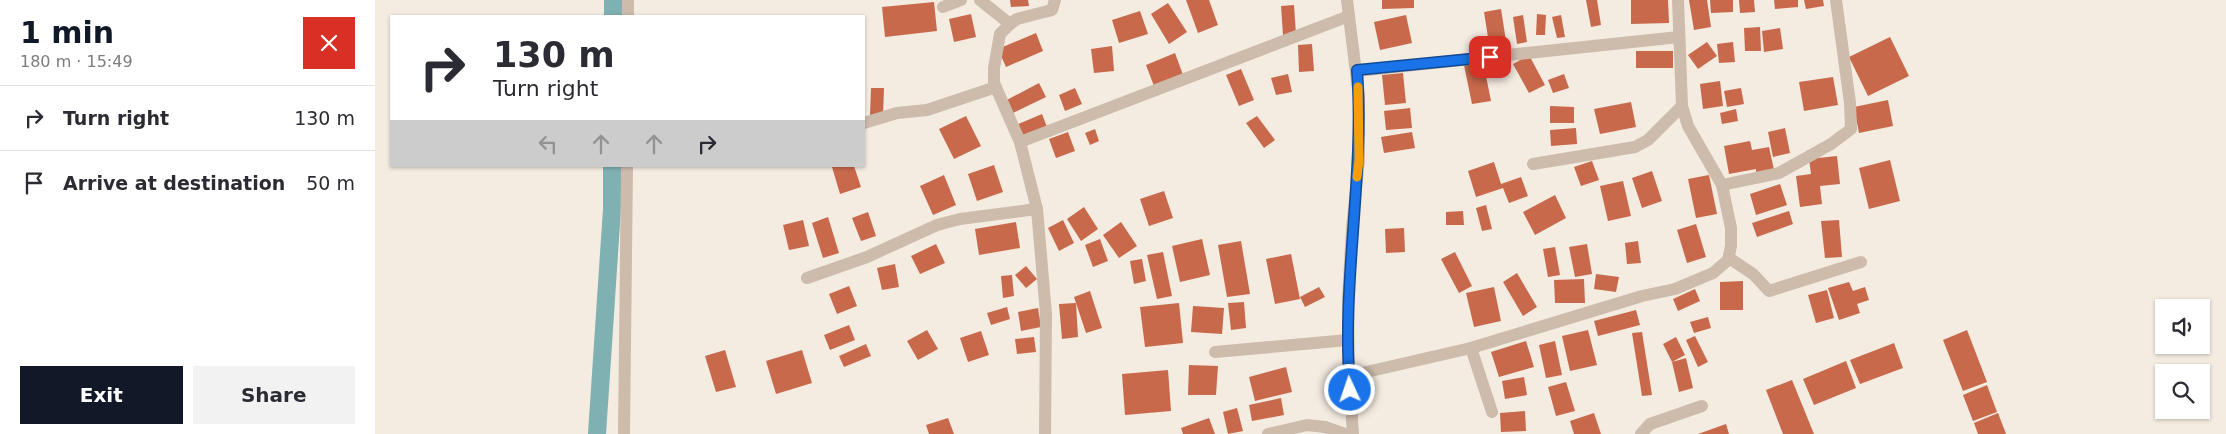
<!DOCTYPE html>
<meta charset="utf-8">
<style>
:root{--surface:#fff;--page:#f2f2f3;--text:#2b2b33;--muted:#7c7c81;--line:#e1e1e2;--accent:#111827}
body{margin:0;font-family:"DejaVu Sans",sans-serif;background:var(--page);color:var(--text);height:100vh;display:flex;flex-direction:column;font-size:19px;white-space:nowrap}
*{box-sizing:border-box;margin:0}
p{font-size:16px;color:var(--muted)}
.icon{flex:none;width:28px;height:28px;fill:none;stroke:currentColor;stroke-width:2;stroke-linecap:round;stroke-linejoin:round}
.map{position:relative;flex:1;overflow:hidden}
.details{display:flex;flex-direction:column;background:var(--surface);width:375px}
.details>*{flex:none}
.top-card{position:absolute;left:15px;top:15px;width:475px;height:152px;border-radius:0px;box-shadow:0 1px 4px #0004;background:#fff;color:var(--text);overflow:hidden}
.buttons{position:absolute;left:1780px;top:299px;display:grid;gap:10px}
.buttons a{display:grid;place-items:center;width:55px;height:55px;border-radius:0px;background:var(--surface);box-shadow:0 1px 4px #0004;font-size:25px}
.pin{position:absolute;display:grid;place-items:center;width:42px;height:42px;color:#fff;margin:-21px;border-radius:10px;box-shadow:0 2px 8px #0006}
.me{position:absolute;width:55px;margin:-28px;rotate:357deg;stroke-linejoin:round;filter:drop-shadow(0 0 4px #0008)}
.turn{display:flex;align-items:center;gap:18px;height:105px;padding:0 20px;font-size:22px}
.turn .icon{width:65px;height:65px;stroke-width:2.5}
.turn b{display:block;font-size:35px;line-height:42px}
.lanes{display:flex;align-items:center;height:48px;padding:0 20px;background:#0003;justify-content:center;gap:25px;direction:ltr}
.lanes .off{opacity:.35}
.round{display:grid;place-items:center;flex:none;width:52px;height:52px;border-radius:0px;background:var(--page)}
.headline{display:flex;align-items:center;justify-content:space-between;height:85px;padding:0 20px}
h1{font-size:30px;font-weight:600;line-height:38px;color:var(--accent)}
.button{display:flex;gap:10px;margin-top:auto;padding:10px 20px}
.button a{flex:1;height:58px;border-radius:0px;background:var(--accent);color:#fff;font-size:20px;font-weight:600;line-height:58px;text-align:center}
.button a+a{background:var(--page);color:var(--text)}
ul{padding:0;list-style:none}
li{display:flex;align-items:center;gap:15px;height:65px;padding:0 20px;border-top:1px solid var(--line)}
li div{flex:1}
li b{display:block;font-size:19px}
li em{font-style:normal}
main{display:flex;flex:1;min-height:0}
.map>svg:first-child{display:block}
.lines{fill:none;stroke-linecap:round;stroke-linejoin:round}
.canal{stroke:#7fb0b2;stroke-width:18}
.building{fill:#c8694b}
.minor{stroke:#cdbbac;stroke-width:12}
.route-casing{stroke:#114b97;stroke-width:12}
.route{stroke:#1a73e8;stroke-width:9}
.slow{stroke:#f59e0b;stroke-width:9}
</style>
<main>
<section class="details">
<div class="headline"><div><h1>1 min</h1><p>180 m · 15:49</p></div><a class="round" style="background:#d93025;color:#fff"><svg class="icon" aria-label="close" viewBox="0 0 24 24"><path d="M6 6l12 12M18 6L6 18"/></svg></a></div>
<ul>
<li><svg class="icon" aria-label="right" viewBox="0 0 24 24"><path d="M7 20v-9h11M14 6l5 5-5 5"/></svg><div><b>Turn right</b></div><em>130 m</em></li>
<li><svg class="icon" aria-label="arrive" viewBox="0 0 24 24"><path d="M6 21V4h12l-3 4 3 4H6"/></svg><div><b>Arrive at destination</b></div><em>50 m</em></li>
</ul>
<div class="button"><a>Exit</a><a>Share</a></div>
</section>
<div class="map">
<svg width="1851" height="434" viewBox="0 0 1851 434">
<rect width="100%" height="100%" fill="#f4ebe1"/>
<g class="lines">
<!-- canal -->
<g class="canal">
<polyline points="238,16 238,0"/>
<polyline points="222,434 237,209 237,166"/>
</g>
</g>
<!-- building -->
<g class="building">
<polygon points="635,0 653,0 654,6 636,7"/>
<polygon points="811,0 834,0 843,25 823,33"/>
<polygon points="1007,0 1039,0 1039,8 1007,9"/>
<polygon points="1211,0 1222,0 1226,25 1216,27"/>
<polygon points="1256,0 1293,0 1294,23 1256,24"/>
<polygon points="1314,0 1332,0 1336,27 1319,30"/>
<polygon points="1335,0 1358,0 1358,12 1336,13"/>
<polygon points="1364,0 1379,0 1380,12 1365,13"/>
<polygon points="1399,0 1423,0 1423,7 1400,9"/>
<polygon points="1429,0 1448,0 1449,6 1431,9"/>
<polygon points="559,2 562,31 510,37 507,7"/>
<polygon points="793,3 812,32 794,44 776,14"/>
<polygon points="919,5 921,34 908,35 906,6"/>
<polygon points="1126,9 1131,41 1114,44 1109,12"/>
<polygon points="765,11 773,34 744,43 737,20"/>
<polygon points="596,14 601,37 579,42 574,19"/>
<polygon points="1162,14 1171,15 1170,35 1161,35"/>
<polygon points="1031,15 1037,43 1005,50 999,22"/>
<polygon points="1148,15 1152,42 1142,44 1138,17"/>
<polygon points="1186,15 1190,37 1182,38 1177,17"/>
<polygon points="1385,27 1386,51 1370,51 1369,28"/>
<polygon points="1405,28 1408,49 1389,52 1387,31"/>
<polygon points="661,33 668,51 631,67 623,49"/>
<polygon points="1515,37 1534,76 1493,96 1474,57"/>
<polygon points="1332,42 1342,56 1323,69 1313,55"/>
<polygon points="1358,42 1360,62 1344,63 1342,44"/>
<polygon points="937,44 939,71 924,72 923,45"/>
<polygon points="737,46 739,71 719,73 716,49"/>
<rect x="1261" y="51" width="37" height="17"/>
<polygon points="800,53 808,75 779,86 771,65"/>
<polygon points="1154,55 1170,85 1154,93 1138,64"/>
<polygon points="1108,61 1116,101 1097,104 1089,65"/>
<polygon points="866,69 879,100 864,106 851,75"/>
<polygon points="1028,73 1031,103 1010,105 1007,75"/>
<polygon points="913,74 917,92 901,95 896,78"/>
<polygon points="1189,74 1194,88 1178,93 1173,80"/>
<polygon points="1458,77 1463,105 1429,111 1424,82"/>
<polygon points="1345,81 1348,106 1328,109 1325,84"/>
<polygon points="664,83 671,97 636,114 630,101"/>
<polygon points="496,88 509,88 508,116 495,115"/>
<polygon points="700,88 707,104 690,111 684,95"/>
<polygon points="1366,88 1369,104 1352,107 1349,91"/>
<polygon points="1513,100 1518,126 1484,133 1479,107"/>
<polygon points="1256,102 1261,127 1225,134 1219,109"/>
<polygon points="1175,106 1199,107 1199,123 1175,123"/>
<polygon points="1035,108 1037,128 1011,130 1009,111"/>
<polygon points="1361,109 1363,121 1347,124 1345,113"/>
<polygon points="667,114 672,127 646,137 641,125"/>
<polygon points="591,116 606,146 579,159 564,129"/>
<polygon points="882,116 900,140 889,148 871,123"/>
<polygon points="1201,128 1202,144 1176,146 1175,130"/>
<polygon points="1410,128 1415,153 1398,157 1393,132"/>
<polygon points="720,129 724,141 715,145 710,133"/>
<polygon points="693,132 700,151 681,158 674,139"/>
<polygon points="1037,132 1040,148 1009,153 1006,137"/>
<polygon points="1375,141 1377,150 1394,147 1399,170 1381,173 1381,169 1354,174 1349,146"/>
<polygon points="1462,156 1465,184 1445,186 1447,204 1425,207 1421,176 1436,174 1434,159"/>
<polygon points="1515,160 1525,201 1494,209 1484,168"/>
<polygon points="1217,161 1224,180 1206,186 1199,167"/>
<polygon points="1119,162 1126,184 1146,177 1153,196 1134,203 1128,188 1101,197 1093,171"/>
<polygon points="619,165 628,192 602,201 593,174"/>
<polygon points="479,166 486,187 465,194 457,167"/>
<polygon points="1277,171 1287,201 1267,208 1257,178"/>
<polygon points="569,175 581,205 558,215 545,186"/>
<polygon points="1334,175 1342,214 1321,218 1313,179"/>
<polygon points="1248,181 1256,216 1233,221 1225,186"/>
<polygon points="1405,184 1412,205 1381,215 1375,194"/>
<polygon points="789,191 798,218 774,226 765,199"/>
<polygon points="1180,195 1191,218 1160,235 1148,212"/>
<polygon points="1111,205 1117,229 1107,231 1101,208"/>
<polygon points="709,207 723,229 706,241 692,219"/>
<polygon points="1088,211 1089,225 1071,225 1071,212"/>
<polygon points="1414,211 1418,224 1382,237 1377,223"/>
<polygon points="493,212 501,236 486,241 477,218"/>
<polygon points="453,217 464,253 448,258 437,223"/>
<polygon points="428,220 434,246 414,250 408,225"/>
<polygon points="688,220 699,243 684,251 673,228"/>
<polygon points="1464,220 1467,257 1450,258 1446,221"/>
<polygon points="641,222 645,248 604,255 600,229"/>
<polygon points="746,222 762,246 744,258 728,235"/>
<polygon points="1321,224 1331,257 1312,263 1302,230"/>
<polygon points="1029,228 1030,252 1011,253 1010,229"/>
<polygon points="725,239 733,261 718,267 710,245"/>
<polygon points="827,239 835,275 805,282 797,246"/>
<polygon points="866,241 875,294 852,297 843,245"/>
<polygon points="1263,241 1266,263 1252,264 1250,243"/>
<polygon points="561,244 570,263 545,274 536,256"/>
<polygon points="1212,244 1217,274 1200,277 1194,247"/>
<polygon points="1180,247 1185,275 1173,277 1168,249"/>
<polygon points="788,252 797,296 782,299 772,255"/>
<polygon points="1080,252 1097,286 1084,293 1066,259"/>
<polygon points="916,254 925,299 900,304 891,259"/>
<polygon points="767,259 771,281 759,284 755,261"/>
<polygon points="520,264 524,287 507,290 502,268"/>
<polygon points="651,266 662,279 651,288 640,275"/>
<polygon points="1142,273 1162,307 1148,316 1128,282"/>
<polygon points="1221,274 1244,277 1241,292 1219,289"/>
<polygon points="637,275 639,296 628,298 626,276"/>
<polygon points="1209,279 1210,303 1180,303 1179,280"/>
<polygon points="1368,281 1368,310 1345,310 1345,282"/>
<polygon points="1474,282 1478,291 1490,287 1494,300 1482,304 1485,313 1464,320 1453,288"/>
<polygon points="474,286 482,306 462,314 454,294"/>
<polygon points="944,287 950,297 930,307 925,297"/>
<polygon points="1119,287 1126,321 1099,327 1091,293"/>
<polygon points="1320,289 1325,301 1303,311 1298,299"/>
<polygon points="1452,290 1459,318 1441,323 1433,295"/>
<polygon points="715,291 727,328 711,333 699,297"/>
<polygon points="869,302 871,328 856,330 853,303"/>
<polygon points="701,303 703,337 687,339 684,304"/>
<polygon points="804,303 808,343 770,347 765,307"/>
<polygon points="818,306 849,308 847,334 816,332"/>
<polygon points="632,307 635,319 616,325 612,313"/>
<polygon points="663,308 666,327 646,331 643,312"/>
<polygon points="1261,310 1265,325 1223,336 1219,321"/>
<polygon points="1333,317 1336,328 1319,333 1315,322"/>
<polygon points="474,325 480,340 455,350 449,335"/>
<polygon points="552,330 563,349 543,360 532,341"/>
<polygon points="1213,330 1222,365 1195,371 1187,336"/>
<polygon points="1592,330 1612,382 1588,391 1568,340"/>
<polygon points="606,331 614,355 593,362 585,338"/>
<polygon points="1267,332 1277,395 1267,396 1257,333"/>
<polygon points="1320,336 1333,362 1323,367 1311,340"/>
<polygon points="659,337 661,352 642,354 640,339"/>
<polygon points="1301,337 1310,355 1297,362 1311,358 1318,388 1304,392 1297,362 1288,344"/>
<polygon points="1151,341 1159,367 1124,377 1116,352"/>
<polygon points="1180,341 1187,375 1171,378 1164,345"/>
<polygon points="1519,343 1528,368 1485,384 1475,360"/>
<polygon points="491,344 496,356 469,367 464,356"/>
<polygon points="350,350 361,387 341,392 330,356"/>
<polygon points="427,350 437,383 401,394 391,361"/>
<polygon points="1471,361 1481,388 1439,405 1428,379"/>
<polygon points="814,365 843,366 841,395 813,395"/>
<polygon points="911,367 917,392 880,401 874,377"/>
<polygon points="793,370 796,411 750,415 747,374"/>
<polygon points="1149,377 1152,395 1130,399 1127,381"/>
<polygon points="1417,380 1439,434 1408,434 1391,390"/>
<polygon points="1191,382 1200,411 1181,416 1173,387"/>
<polygon points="1612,385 1622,412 1598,421 1588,395"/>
<polygon points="906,398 909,415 877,421 874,405"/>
<polygon points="862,408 868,431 853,434 848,412"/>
<polygon points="1150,411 1151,431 1126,432 1125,413"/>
<polygon points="1219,413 1226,434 1199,434 1195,421"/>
<polygon points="1623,413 1631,434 1603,434 1599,423"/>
<polygon points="573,418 579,434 554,434 551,425"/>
<polygon points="834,418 840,434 808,434 806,428"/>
<polygon points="1351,424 1354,434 1323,434"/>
</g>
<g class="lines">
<!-- minor -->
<g class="minor">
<polyline points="605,0 635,24"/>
<polyline points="972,0 984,97 984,160 977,228 973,299 974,376 978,434"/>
<polyline points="568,7 586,0"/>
<polyline points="253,16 253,0"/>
<polyline points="982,71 1304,37"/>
<polyline points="489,123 522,113 552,110 621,87"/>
<polyline points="645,142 974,16"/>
<polyline points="1158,164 1260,147 1273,140 1307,106"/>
<polyline points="1347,185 1404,173 1456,144 1476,129 1475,103 1461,0"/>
<polyline points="1354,258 1378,274 1394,291 1486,262"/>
<polyline points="432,278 492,257 562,225 585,219 662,209"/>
<polyline points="1096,348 1117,412"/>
<polyline points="840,352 973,340"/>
<polyline points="974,376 1096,348 1267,296 1300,289 1338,273 1353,260 1356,246 1356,228 1347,185 1313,126 1307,106 1303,0"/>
<polyline points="249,434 252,166"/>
<polyline points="670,434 671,314 662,209 645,142 619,83 619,68 625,34 635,24 642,19 677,10 680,0"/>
<polyline points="893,434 932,425 950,427 970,434"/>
<polyline points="1266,434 1275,424 1327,406"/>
</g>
</g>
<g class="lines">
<!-- route casing -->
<g class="route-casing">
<path id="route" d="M975,390C966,283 990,177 982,70L1115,57"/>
</g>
<!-- route -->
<use href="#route" class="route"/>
<!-- slow -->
<polyline class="slow" points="982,177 984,160 983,87"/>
</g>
</svg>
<div class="buttons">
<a><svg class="icon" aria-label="sound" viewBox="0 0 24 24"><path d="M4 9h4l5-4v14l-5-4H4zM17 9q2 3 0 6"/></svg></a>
<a><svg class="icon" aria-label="search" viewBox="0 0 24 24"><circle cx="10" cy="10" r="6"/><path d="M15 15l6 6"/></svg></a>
</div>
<div class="pin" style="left:1115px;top:57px;background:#d93025"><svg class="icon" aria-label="arrive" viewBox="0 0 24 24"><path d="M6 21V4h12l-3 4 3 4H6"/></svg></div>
<svg class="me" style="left:975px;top:390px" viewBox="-20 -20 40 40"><circle r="17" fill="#1a73e8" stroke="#fff" stroke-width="3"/><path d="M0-11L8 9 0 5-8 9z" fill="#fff"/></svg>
<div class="top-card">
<div class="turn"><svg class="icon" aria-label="right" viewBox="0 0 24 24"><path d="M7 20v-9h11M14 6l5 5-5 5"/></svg><div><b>130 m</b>Turn right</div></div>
<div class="lanes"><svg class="icon off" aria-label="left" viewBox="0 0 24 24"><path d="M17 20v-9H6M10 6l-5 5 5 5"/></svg><svg class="icon off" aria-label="ahead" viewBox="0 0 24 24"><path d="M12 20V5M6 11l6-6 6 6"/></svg><svg class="icon off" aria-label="ahead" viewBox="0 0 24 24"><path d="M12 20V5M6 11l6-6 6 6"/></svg><svg class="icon" aria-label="right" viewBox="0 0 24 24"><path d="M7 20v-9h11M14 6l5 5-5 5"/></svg></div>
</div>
</div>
</main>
